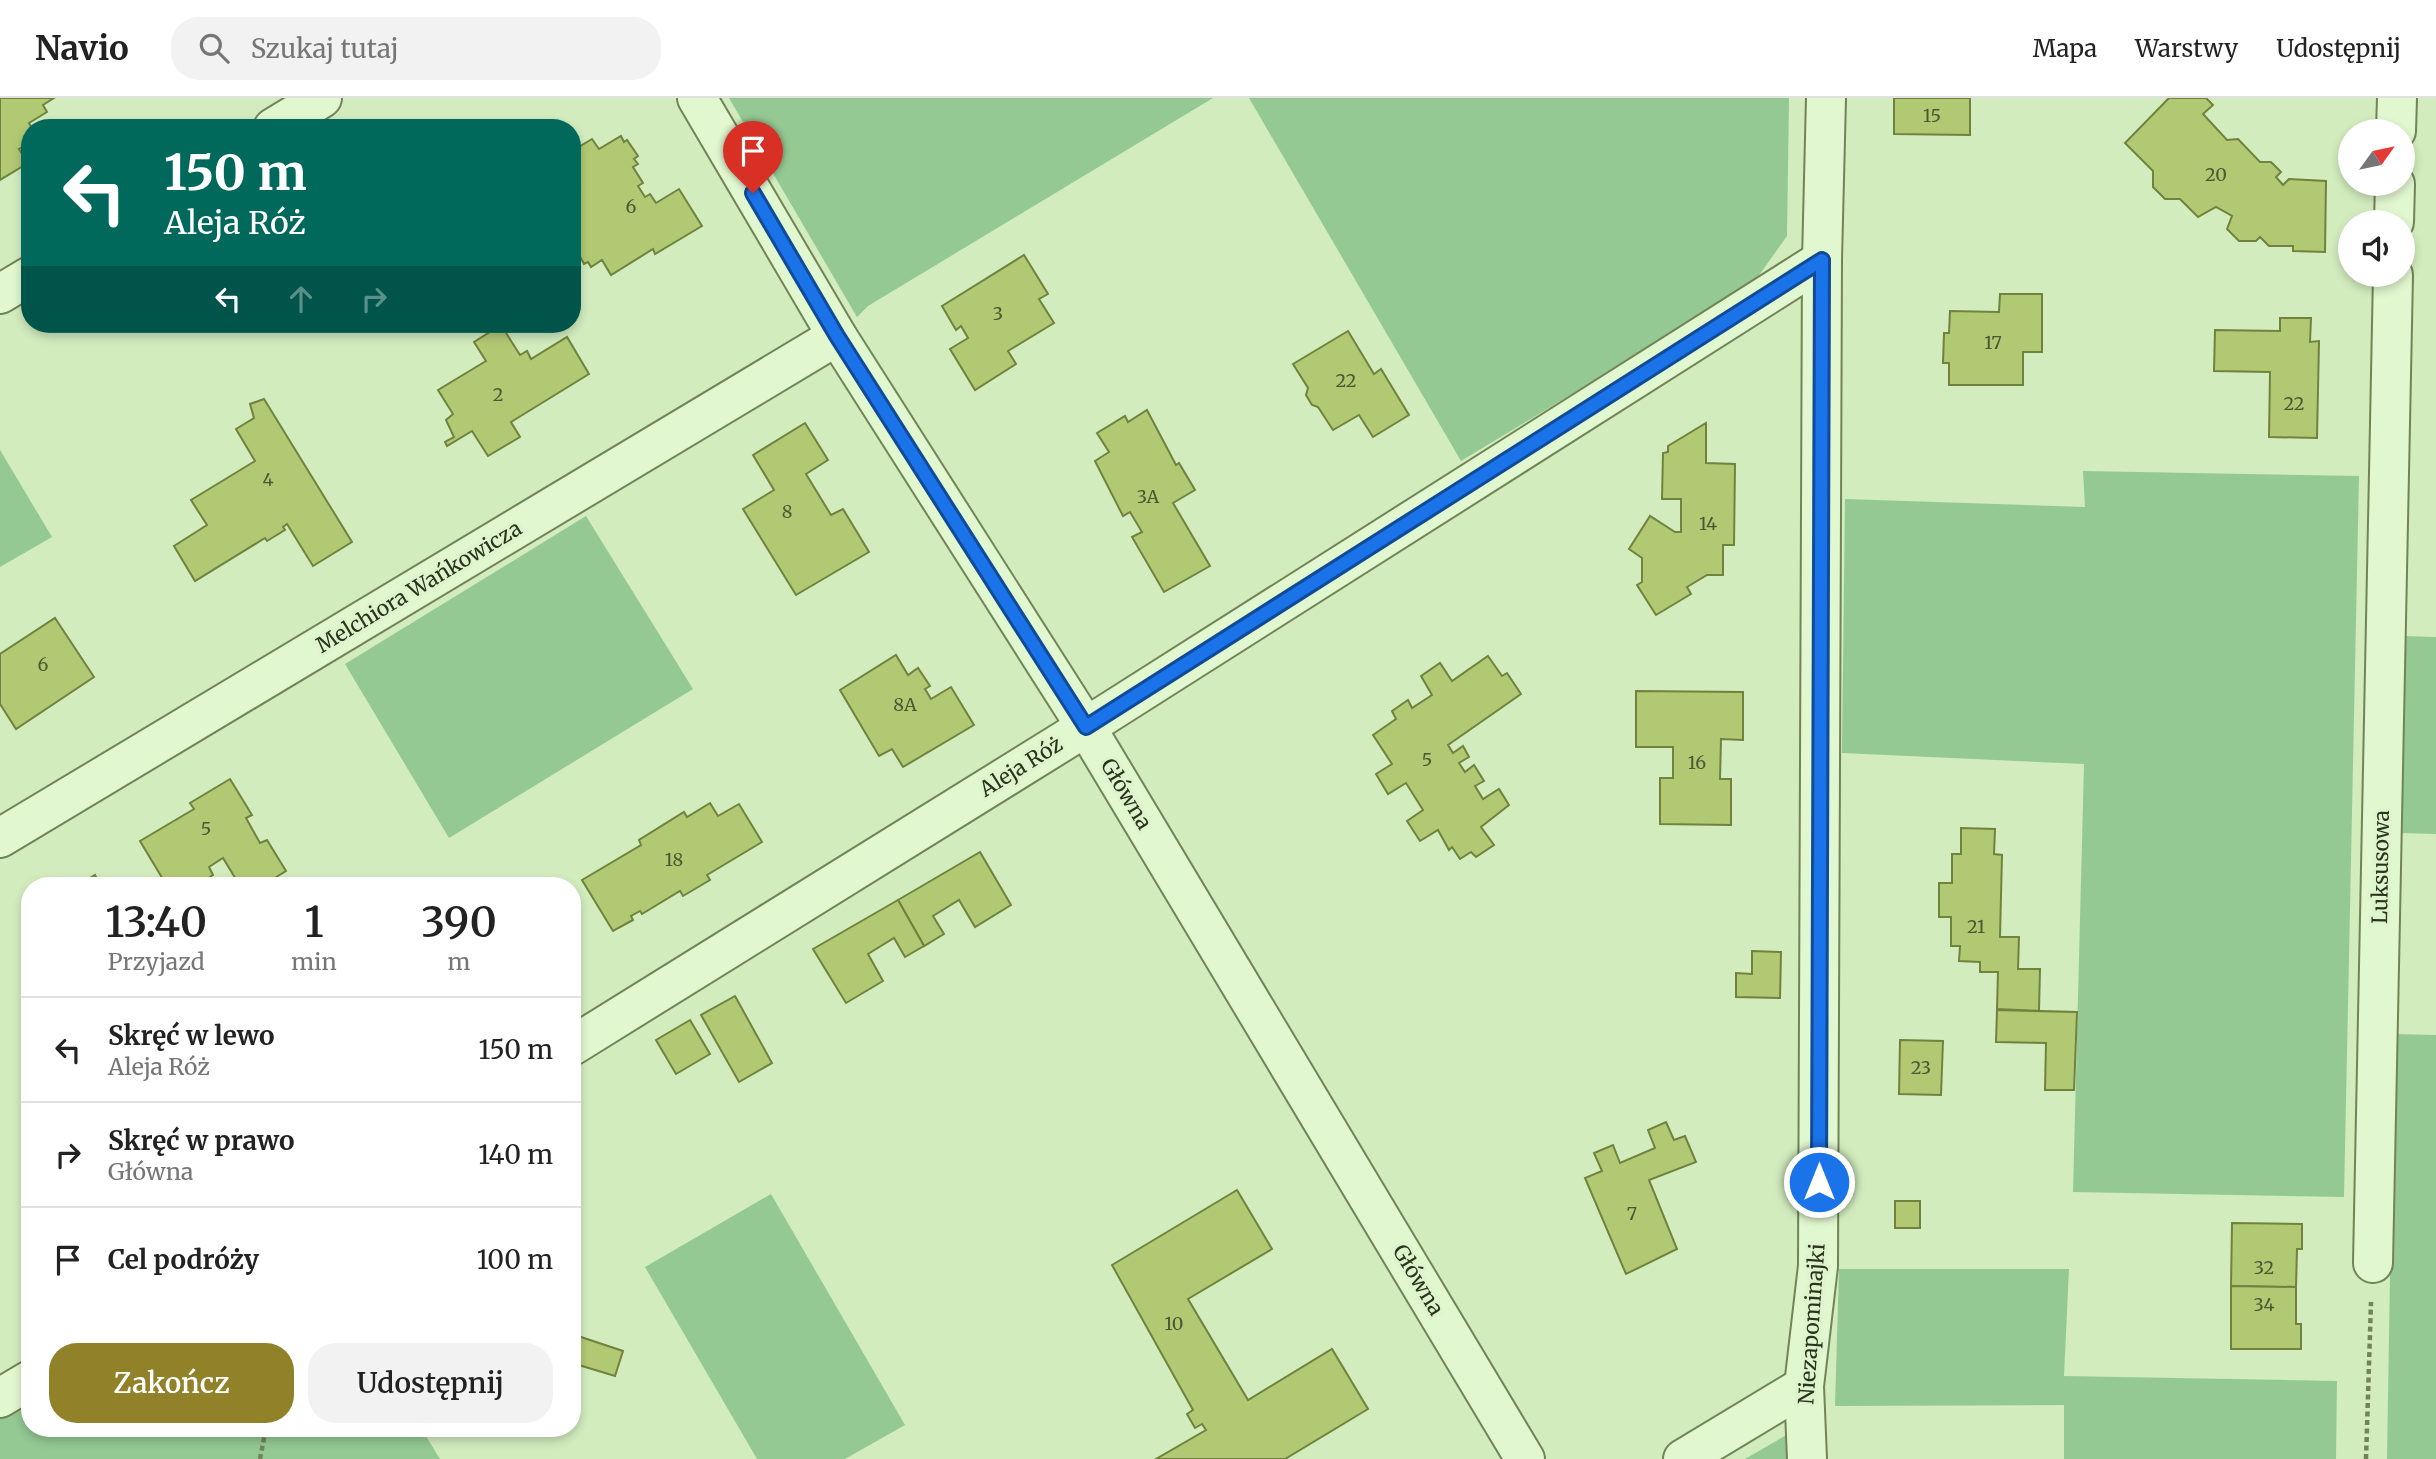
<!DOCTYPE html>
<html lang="pl">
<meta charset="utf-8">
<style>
:root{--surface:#fff;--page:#f2f2f2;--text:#222;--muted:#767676;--line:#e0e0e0;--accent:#918229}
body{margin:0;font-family:Merriweather,serif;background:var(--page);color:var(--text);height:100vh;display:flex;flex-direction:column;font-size:26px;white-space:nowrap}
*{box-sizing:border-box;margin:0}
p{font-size:23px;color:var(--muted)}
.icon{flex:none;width:38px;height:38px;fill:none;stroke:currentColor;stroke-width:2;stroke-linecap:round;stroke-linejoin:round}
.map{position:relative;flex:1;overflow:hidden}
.details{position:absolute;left:21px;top:779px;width:560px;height:560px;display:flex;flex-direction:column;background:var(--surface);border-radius:28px;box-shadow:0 4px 10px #0003}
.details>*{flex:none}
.hud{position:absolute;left:21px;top:21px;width:560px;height:214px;border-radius:28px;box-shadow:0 4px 10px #0003;background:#00695c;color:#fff;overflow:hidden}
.needle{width:46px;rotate:57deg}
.tools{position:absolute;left:2338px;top:21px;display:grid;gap:14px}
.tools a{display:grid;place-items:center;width:77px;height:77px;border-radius:50%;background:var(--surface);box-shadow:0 4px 10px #0003;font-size:35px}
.pin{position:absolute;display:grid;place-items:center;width:60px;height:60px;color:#fff;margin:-72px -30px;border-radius:50% 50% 50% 0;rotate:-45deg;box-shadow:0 0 7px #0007}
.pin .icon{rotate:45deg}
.me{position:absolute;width:77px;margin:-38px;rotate:0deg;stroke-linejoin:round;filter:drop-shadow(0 0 5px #0008)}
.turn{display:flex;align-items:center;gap:24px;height:147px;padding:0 28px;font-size:32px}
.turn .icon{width:91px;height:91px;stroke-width:2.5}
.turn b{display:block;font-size:49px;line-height:60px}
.lanes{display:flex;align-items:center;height:66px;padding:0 28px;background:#0003;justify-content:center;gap:35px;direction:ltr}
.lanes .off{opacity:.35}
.eta{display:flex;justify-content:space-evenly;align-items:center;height:119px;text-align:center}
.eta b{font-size:42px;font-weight:600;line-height:49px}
.cta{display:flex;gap:14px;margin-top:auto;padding:14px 28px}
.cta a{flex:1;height:80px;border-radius:28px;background:var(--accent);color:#fff;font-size:28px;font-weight:600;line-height:80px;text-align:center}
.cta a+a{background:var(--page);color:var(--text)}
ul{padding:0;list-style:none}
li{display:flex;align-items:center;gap:21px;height:105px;padding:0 28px;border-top:2px solid var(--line)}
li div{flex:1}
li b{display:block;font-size:26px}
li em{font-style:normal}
header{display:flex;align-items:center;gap:42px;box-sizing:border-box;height:98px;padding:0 35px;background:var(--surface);border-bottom:2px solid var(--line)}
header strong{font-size:33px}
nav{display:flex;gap:38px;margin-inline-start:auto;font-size:24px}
.search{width:490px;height:63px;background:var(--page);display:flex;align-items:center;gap:18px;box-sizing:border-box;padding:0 24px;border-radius:28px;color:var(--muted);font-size:26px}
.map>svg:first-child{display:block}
.green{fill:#94c993}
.building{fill:#b2c974;stroke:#70823e;stroke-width:2}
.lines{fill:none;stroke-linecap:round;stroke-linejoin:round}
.street-casing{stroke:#728357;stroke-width:42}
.path{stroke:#728357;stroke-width:4.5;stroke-dasharray:5 3.5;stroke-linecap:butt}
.street{stroke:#e1f7d0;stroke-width:38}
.route-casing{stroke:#114b97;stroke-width:18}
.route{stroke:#1a73e8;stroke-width:12}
.labels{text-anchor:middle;stroke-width:7;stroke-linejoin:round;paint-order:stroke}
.number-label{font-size:18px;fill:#4d5832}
.street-label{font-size:21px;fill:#2b331c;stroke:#ddf4cd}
</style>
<header>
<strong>Navio</strong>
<div class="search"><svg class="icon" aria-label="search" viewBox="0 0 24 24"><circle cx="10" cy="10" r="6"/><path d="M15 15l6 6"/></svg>Szukaj tutaj</div>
<nav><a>Mapa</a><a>Warstwy</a><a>Udostępnij</a></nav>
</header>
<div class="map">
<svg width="2436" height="1361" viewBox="0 0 2436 1361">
<rect width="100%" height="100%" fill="#d2ecbe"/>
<!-- green -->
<g class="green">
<polygon points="729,0 1213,0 868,208 857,219"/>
<polygon points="1249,0 1789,0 1787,138 1752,187 1461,363"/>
<polygon points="0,352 52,439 0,469"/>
<polygon points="2083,373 2359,378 2344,1099 2073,1094 2084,666 1842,655 1845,401 2085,409"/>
<polygon points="586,418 693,591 449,740 345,566"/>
<polygon points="2402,538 2436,539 2436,736 2398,735"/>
<polygon points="2394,936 2436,937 2436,1361 2387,1361"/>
<polygon points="771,1096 905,1327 845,1361 757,1361 645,1169"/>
<polygon points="1839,1171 2069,1171 2064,1278 2337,1283 2336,1361 2064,1361 2064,1307 1835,1308"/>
<polygon points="30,1298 30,1330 421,1330 440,1361 0,1361 0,1316"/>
<polygon points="1788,1336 1788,1361 1745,1361"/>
</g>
<!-- building -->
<g class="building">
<polygon points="0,0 54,0 43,7 47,14 29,25 32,30 30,44 19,51 28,65 0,82"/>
<polygon points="1894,0 1970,0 1970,37 1894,36"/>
<polygon points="2169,0 2206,0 2213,7 2203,16 2227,42 2238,41 2260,64 2271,64 2281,74 2276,79 2283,87 2289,81 2326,83 2325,154 2293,153 2293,148 2269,148 2260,139 2256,143 2239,143 2227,131 2232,118 2216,109 2198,119 2180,101 2165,101 2153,89 2153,73 2125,45"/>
<polygon points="621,38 624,44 627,42 638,58 634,61 638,66 633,69 643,85 638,88 645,99 650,96 656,105 679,91 702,128 655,156 653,151 611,177 602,162 591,169 588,164 584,166 575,149 578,147 572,137 572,123 577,120 572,112 572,92 580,87 572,73 572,53 592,41 599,51"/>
<polygon points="1024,157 1048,196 1039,201 1054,225 1008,253 1016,266 975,292 950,251 968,240 961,228 956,232 942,208"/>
<polygon points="2000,196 2042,196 2042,254 2023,254 2023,287 1949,287 1949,265 1943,265 1944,235 1949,235 1950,213 1999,214"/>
<polygon points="2280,220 2311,220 2310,244 2319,243 2317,340 2269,339 2270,274 2214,273 2215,232 2280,233"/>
<polygon points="501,227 520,257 527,253 531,261 567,239 589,276 511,324 520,339 488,358 472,333 447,348 445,344 454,339 446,322 453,316 438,292 486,263 474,244"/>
<polygon points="1348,233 1374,276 1381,271 1409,317 1373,339 1359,317 1333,332 1318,309 1312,307 1306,297 1308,290 1293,266"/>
<polygon points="264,301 352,444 313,468 287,426 283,429 285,432 267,443 265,440 195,483 174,448 207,427 191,402 255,363 236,331 254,320 250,306"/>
<polygon points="1147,312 1176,367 1179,365 1195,392 1173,405 1210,468 1164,494 1132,439 1142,434 1130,414 1123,418 1095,363 1109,354 1097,335 1125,318 1128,324"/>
<polygon points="805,325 828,362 806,376 831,417 843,411 869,454 796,497 743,411 774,392 753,357"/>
<polygon points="1706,325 1706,365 1735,366 1734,447 1723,447 1723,477 1707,477 1687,489 1691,496 1656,517 1637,487 1642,484 1642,460 1629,451 1650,418 1675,434 1681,434 1681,401 1662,401 1663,355 1668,354 1668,348"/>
<polygon points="55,520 94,579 16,631 0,606 0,556"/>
<polygon points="896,557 908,577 918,570 930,588 925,591 931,601 951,589 974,627 903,669 892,651 879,658 840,592"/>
<polygon points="1488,558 1502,578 1507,575 1521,596 1448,647 1453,655 1463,648 1469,659 1459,665 1465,674 1474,667 1484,683 1475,688 1483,701 1499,691 1509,707 1481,729 1494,747 1476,759 1471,754 1460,761 1452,749 1449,752 1438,732 1420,743 1407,723 1423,712 1406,685 1388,696 1376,676 1392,666 1373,637 1396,621 1392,613 1408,602 1412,610 1432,597 1421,578 1440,565 1452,583"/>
<polygon points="1636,593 1743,594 1743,642 1721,641 1720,681 1731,681 1731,727 1660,726 1660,680 1673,680 1673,649 1636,649"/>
<polygon points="230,681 252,717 246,720 260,745 267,742 286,773 262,788 240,788 223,760 209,769 213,777 196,788 167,788 140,743 194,711 190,705"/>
<polygon points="710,705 718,718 739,706 762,744 707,777 710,782 683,798 680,793 642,816 640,813 631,818 633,822 613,833 582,782 641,747 639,742 684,714 687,719"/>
<polygon points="1961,730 1995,731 1994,756 2002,757 2000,839 2019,839 2018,871 2040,871 2039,913 1997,911 1998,874 1980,874 1980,864 1959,863 1960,848 1951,848 1951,819 1939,819 1939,785 1952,785 1952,756 1961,756"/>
<polygon points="980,754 1011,807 975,829 959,802 933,818 944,836 924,848 898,802"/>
<polygon points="95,777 101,788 77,788"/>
<polygon points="898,802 924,848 905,859 894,840 868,856 883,883 846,905 813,851"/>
<polygon points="1752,853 1781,854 1780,900 1736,899 1736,875 1752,876"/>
<polygon points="735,898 772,965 739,984 701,917"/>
<polygon points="1997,912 2077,914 2074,992 2045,992 2046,945 1996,944"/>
<polygon points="690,922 710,956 676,976 656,942"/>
<polygon points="1900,942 1943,943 1941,997 1899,996"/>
<polygon points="1666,1024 1674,1042 1685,1038 1696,1064 1649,1082 1677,1151 1626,1176 1585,1080 1602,1073 1594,1055 1613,1047 1620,1065 1655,1050 1648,1032"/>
<polygon points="1237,1092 1272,1151 1188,1201 1248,1302 1332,1251 1368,1311 1285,1361 1156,1361 1206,1332 1202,1326 1195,1330 1187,1316 1193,1312 1112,1167"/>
<rect x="1895" y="1103" width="25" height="27"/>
<polygon points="2232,1125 2302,1126 2302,1151 2297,1151 2296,1189 2231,1188"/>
<polygon points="2231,1188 2296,1189 2296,1226 2301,1226 2301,1251 2231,1251"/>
<polygon points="578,1238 623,1253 615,1278 572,1265"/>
</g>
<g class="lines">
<!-- street casing -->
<g class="street-casing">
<g id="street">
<polyline points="697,0 837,238 1086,629 1525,1361"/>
<polyline points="273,30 322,0"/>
<polyline points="2396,33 2397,0"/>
<polyline points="2394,124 2395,86"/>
<polyline points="0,196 30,178"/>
<polyline points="0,740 837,238"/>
<polyline points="572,948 1086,629 1822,162"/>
<polyline points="2373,1165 2393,177"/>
<polyline points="0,1300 30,1282"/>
<polyline points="1683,1361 1804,1288"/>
<polyline points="1807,1361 1804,1288 1818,1168 1822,162 1826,0"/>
</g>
</g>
<!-- path -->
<g class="path">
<polyline points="260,1361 266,1330"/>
<polyline points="2366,1361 2371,1204"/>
</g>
<!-- street -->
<use href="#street" class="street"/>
</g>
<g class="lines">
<!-- route casing -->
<g class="route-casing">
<polyline id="route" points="753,95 837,238 1086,629 1822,162 1819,1084"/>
</g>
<!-- route -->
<use href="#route" class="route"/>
</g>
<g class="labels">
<!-- number labels -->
<g class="number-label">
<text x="1932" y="24">15</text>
<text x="2216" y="83">20</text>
<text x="631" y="115">6</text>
<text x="998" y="222">3</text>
<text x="1993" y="251">17</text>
<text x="1346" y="289">22</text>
<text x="498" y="303">2</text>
<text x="2294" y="312">22</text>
<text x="268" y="388">4</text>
<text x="1148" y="405">3A</text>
<text x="787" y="420">8</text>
<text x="1708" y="432">14</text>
<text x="43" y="573">6</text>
<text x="905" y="613">8A</text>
<text x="1427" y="668">5</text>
<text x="1697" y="671">16</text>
<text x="206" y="737">5</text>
<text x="674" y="768">18</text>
<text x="1976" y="835">21</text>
<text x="1921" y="976">23</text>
<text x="1632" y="1122">7</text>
<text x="2264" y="1176">32</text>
<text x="2264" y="1213">34</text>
<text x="1174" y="1232">10</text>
</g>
<!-- street labels -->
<g class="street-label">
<text transform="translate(419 489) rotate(-31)" y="7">Melchiora Wańkowicza</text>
<text transform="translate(1021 669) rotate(-32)" y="7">Aleja Róż</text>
<text transform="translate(1126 696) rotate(59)" y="7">Główna</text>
<text transform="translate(2381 769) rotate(-89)" y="7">Luksusowa</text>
<text transform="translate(1418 1182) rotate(59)" y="7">Główna</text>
<text transform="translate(1812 1226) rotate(-86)" y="7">Niezapominajki</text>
</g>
</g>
</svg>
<div class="tools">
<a><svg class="needle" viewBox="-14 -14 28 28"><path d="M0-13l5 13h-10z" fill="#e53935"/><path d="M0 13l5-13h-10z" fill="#767676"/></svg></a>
<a><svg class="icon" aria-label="sound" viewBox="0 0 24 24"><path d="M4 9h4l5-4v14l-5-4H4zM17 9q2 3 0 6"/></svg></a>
</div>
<div class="pin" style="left:753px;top:95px;background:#d93025"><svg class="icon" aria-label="arrive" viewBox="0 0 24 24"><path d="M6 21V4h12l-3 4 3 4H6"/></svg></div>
<svg class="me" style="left:1819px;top:1084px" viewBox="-20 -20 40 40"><circle r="17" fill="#1a73e8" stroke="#fff" stroke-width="3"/><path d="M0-11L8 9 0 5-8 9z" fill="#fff"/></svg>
<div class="hud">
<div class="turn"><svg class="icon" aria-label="left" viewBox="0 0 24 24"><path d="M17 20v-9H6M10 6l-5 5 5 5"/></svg><div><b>150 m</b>Aleja Róż</div></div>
<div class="lanes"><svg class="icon" aria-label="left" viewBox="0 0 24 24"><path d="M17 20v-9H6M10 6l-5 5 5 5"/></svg><svg class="icon off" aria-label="ahead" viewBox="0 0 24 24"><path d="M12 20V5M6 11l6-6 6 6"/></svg><svg class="icon off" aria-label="right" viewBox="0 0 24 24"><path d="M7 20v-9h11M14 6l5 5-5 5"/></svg></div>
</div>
<section class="details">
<div class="eta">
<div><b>13:40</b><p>Przyjazd</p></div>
<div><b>1</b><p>min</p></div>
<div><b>390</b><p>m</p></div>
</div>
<ul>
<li><svg class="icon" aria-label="left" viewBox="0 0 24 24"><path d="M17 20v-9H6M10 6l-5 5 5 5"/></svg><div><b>Skręć w lewo</b><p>Aleja Róż</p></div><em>150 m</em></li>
<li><svg class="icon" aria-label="right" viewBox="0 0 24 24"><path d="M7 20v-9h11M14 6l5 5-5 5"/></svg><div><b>Skręć w prawo</b><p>Główna</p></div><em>140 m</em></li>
<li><svg class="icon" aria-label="arrive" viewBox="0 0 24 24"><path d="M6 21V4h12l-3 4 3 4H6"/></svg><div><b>Cel podróży</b></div><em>100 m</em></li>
</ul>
<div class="cta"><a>Zakończ</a><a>Udostępnij</a></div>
</section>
</div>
